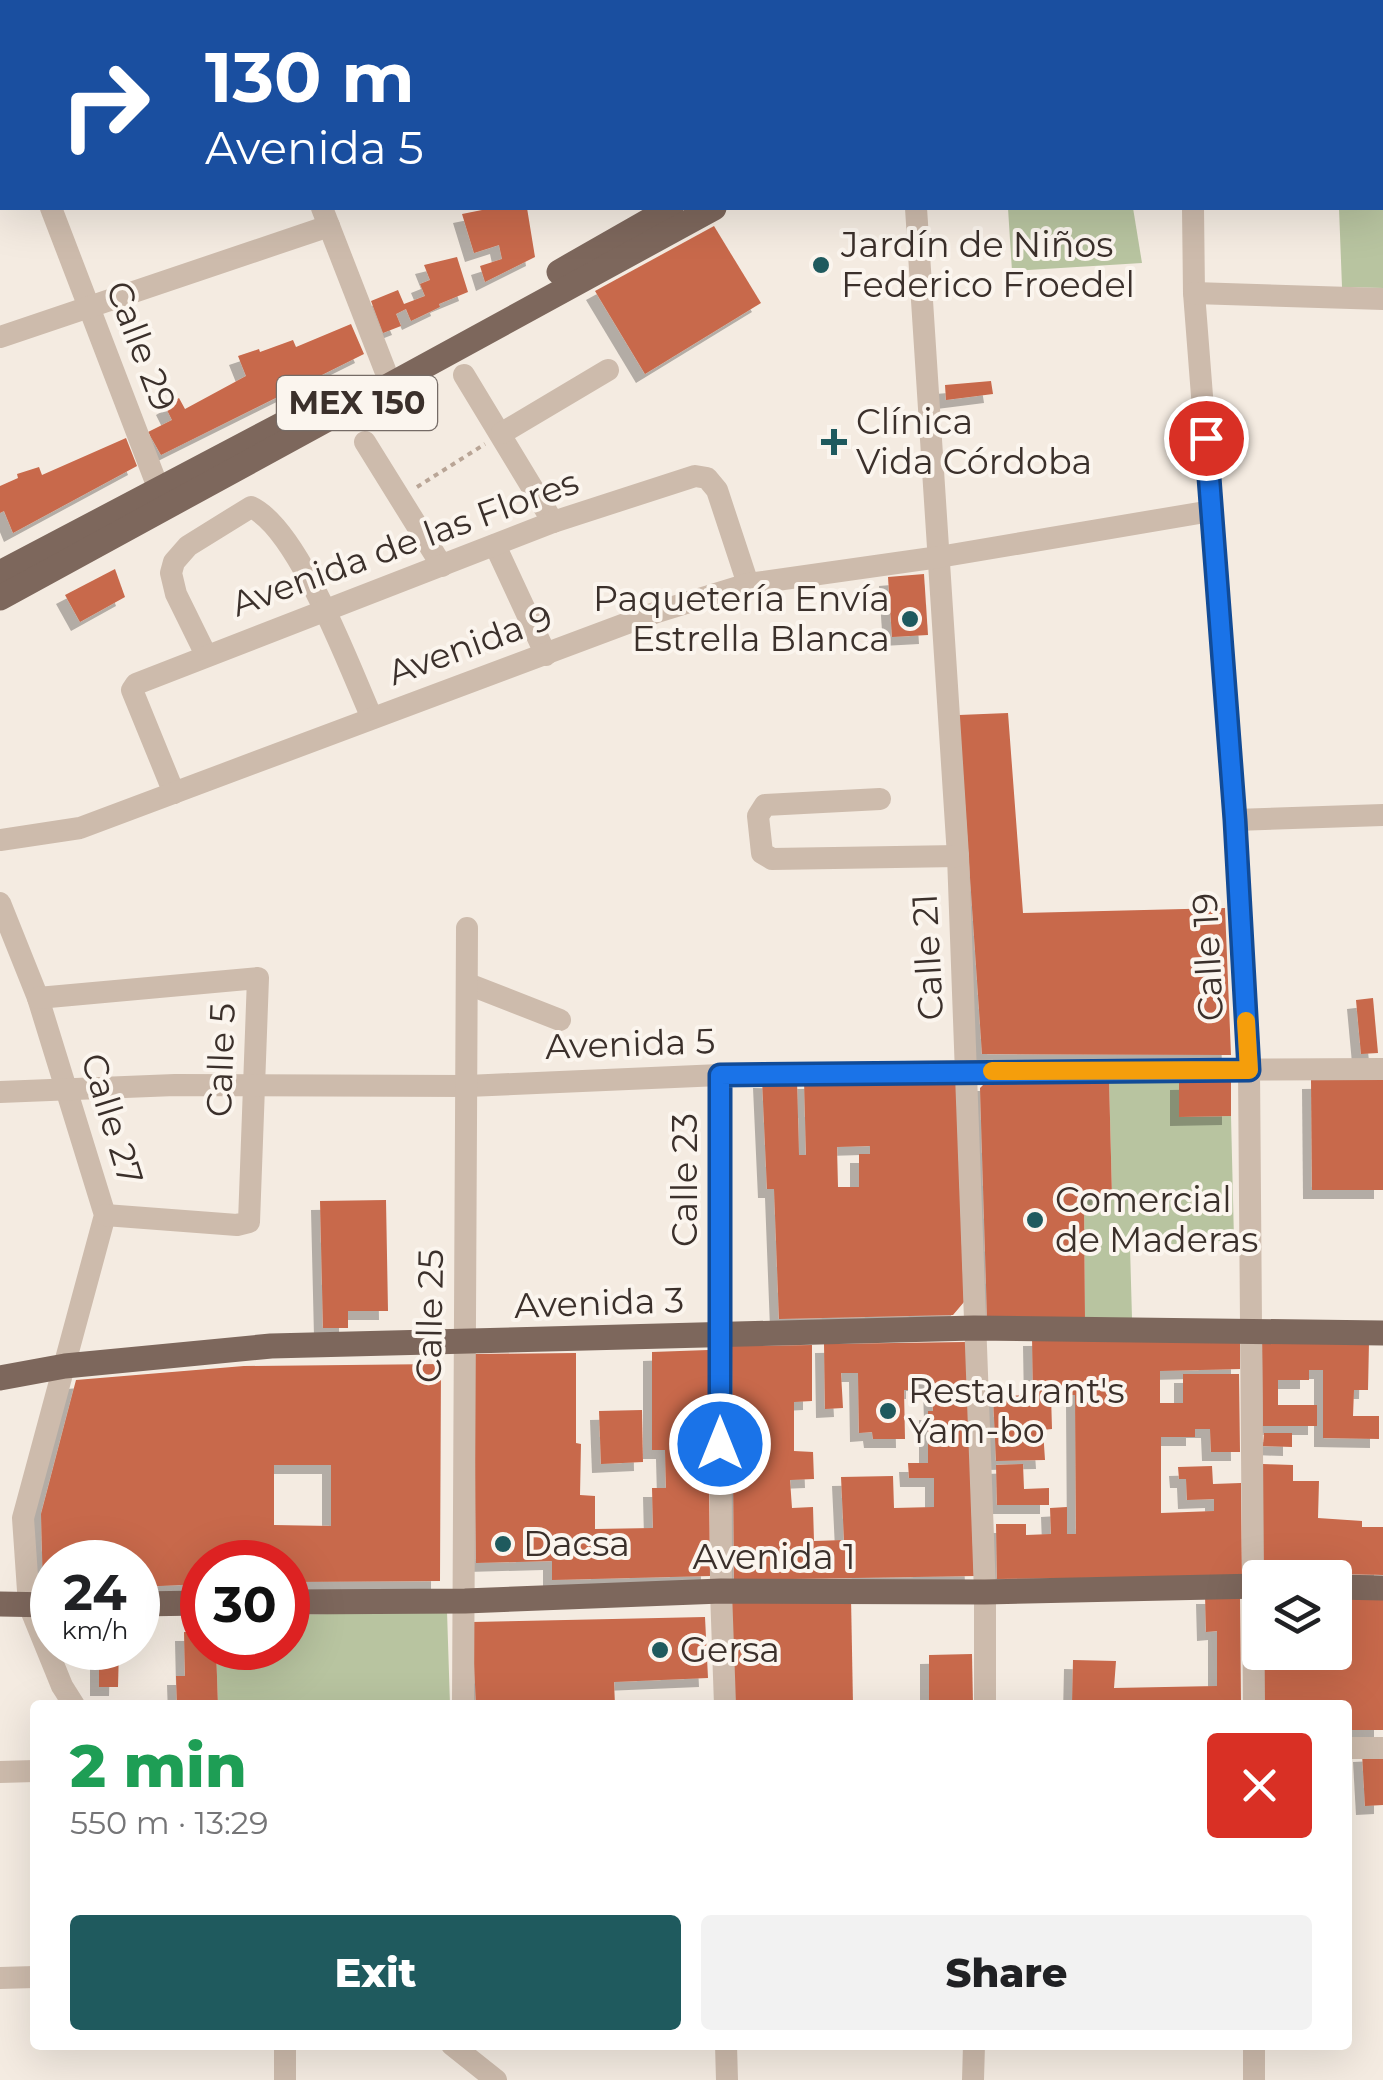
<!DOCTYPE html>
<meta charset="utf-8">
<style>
:root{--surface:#fff;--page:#f2f2f2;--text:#202124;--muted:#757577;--accent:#1f5a5e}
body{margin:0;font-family:Montserrat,sans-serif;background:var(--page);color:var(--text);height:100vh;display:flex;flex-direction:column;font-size:38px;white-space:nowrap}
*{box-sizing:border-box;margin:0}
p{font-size:32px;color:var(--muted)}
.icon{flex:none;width:55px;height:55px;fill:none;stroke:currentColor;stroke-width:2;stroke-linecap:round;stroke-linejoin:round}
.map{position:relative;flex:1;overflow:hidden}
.panel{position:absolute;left:30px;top:1700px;width:1322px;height:350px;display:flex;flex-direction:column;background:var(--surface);border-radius:10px;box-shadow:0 10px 40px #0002}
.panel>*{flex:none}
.guide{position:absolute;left:0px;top:0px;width:1385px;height:210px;box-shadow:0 10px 40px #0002;background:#1a4fa0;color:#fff;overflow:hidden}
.tools{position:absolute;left:1242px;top:1560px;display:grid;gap:20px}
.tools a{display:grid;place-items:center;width:110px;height:110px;border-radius:10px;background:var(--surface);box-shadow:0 10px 40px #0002;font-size:50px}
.speed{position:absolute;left:30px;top:1540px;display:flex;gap:20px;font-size:50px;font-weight:700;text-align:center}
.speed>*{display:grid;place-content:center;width:130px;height:130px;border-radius:50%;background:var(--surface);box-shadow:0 10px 40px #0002;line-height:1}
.speed small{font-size:25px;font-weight:400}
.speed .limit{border:15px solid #d22;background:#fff;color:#111}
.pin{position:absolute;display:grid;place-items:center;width:85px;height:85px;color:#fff;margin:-42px;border:5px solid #fff;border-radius:50%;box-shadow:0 2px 10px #0007}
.me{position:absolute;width:110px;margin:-55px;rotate:0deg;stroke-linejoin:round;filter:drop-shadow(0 0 8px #0008)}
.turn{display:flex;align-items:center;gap:35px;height:210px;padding:0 40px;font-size:45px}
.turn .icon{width:130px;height:130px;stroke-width:2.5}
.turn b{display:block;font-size:70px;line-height:85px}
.round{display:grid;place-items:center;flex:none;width:105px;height:105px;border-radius:10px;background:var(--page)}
.headline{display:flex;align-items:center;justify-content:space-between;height:170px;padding:0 40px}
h1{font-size:60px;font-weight:800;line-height:75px;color:#1e9e55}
.action{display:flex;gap:20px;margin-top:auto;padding:20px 40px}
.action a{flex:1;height:115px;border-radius:10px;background:var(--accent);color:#fff;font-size:40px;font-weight:800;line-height:115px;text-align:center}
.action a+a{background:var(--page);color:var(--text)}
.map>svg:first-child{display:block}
.green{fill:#b8c4a0}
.building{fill:#c8694b;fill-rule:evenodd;filter:url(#shadow)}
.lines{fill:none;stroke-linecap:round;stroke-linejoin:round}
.path{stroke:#b9a596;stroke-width:4;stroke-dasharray:5 5;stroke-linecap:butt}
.minor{stroke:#cdbbac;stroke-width:22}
.major{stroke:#7d675c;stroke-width:25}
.route-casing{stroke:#114b97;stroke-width:25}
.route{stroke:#1a73e8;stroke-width:18}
.slow{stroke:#f59e0b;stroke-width:18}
.poi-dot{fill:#1f5a5e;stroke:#fbf5ee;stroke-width:4}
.labels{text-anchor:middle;stroke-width:8;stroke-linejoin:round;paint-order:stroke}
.shield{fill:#fbf5ee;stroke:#756b66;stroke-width:2.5}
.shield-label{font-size:32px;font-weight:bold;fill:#3b302b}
.poi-label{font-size:35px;fill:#3b302b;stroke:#fbf5ee;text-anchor:start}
.street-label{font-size:35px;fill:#3b302b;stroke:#fbf5ee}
</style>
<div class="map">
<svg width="1383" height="2080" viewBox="0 0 1383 2080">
<defs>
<filter id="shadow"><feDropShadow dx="-9" dy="9" stdDeviation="0" flood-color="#0004"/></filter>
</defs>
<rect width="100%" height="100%" fill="#f4ebe1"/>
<!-- green -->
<g class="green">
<polygon points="1383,134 1383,288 1342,287 1339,208 1382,208"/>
<polygon points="1008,208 1133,208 1142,263 1012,271"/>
<polygon points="1109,1079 1179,1081 1179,1117 1231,1116 1234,1240 1130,1247 1132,1318 1085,1318 1084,1196 1112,1196"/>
<polygon points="447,1611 450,1705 218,1705 216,1648 288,1648 288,1615"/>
</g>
<!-- building -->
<g class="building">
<polygon points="492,208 527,208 535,257 485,282 480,266 502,259 499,245 474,253 462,214"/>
<polygon points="714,226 761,303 645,374 595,291"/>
<polygon points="457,257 468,292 439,304 440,307 411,321 406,309 396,314 401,326 383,333 371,301 398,290 404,304 425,296 420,284 430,280 424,265"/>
<polygon points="351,324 364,354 161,455 148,432 172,420 165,406 179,398 185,409 246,376 238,356 259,349 260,352 293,340 296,347"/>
<polygon points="991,381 993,394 946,400 945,385"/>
<polygon points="126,438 137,466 13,533 4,511 0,513 0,486 18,478 17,474 39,467 42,475"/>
<polygon points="115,569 125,597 80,622 65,595"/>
<polygon points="924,574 928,635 892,637 888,577"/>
<polygon points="1008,713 1023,913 1225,908 1231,1055 982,1054 959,715"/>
<polygon points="1373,998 1378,1053 1361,1054 1356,1000"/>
<path d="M762,1079L797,1080L799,1155H806L804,1080L956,1079L964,1302L953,1315L779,1319L774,1189H767ZM870,1146V1154H859V1187H838L837,1147Z"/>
<polygon points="1109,1079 1112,1196 1084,1196 1085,1318 987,1317 980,1088 986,1082"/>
<polygon points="1383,1079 1383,1190 1312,1190 1311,1080"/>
<polygon points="1231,1080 1231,1116 1179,1117 1179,1081"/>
<polygon points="386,1200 388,1311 348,1311 348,1328 323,1328 320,1201"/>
<polygon points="1240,1336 1240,1369 1160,1371 1160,1403 1183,1403 1183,1374 1239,1374 1240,1452 1211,1452 1210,1429 1195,1429 1195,1437 1161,1437 1161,1513 1214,1511 1214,1499 1187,1500 1186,1479 1179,1479 1178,1467 1212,1466 1213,1484 1241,1483 1242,1576 997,1579 996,1524 1026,1524 1026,1535 1051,1534 1050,1508 1067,1507 1067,1534 1076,1534 1075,1395 1051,1395 1052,1429 1043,1430 1045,1460 996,1461 993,1396 1033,1395 1032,1337"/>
<polygon points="1262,1341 1369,1342 1368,1390 1354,1390 1353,1416 1379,1416 1379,1439 1323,1438 1323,1370 1309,1370 1309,1380 1278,1380 1278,1405 1317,1405 1317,1426 1263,1426"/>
<polygon points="966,1342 974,1576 734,1580 732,1346 812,1345 812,1401 794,1402 794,1451 813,1452 814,1479 790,1480 792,1508 813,1507 814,1541 844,1540 841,1477 893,1476 894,1508 934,1507 934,1478 909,1478 908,1463 928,1463 928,1411 933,1411 932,1382 915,1382 915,1390 904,1390 905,1439 873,1439 872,1432 859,1433 858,1373 841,1373 843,1408 825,1409 824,1344"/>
<polygon points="708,1350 710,1576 552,1580 552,1561 476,1563 474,1354 576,1353 576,1443 581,1444 580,1495 595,1496 595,1529 653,1528 652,1488 666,1488 665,1450 652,1450 652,1352"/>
<path d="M441,1364L440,1581L288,1582V1562H202V1584L138,1587V1562H52V1590H43L41,1514L76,1380L244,1366ZM274,1465H331V1526L274,1525Z"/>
<polygon points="642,1410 643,1462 601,1464 599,1411"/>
<polygon points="1264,1433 1292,1433 1292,1447 1263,1446"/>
<polygon points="1023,1464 1024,1489 1049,1488 1049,1505 997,1505 996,1465"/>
<polygon points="1263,1464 1293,1465 1293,1481 1319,1481 1318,1518 1362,1521 1362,1527 1383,1527 1383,1575 1262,1572"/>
<polygon points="1205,1595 1240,1595 1241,1705 1072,1705 1073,1660 1116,1661 1114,1688 1217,1686 1217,1631 1206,1632"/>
<polygon points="1335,1596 1383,1596 1383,1730 1348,1730 1348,1705 1262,1705 1262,1652 1343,1654 1343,1622 1335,1621"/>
<polygon points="851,1597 853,1705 732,1705 730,1600"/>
<polygon points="705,1617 708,1678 614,1682 615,1705 476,1705 472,1622"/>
<polygon points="184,1632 202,1632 202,1648 216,1648 218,1705 177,1705 176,1676 185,1676"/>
<polygon points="99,1648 119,1648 118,1687 99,1687"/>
<polygon points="972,1654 973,1705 929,1705 929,1655"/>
<polygon points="1383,1752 1383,1805 1365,1806 1362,1753"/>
</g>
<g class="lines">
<!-- path -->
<polyline class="path" points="417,487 485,444"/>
<!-- minor -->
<g class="minor">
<polyline points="242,0 243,2"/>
<polyline points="904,0 904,2"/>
<polyline points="1184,0 1185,2"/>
<polyline points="94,2 101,0"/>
<polyline points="793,2 794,0"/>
<polyline points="1273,2 1287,0"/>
<polyline points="0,37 2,37"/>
<polyline points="0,70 2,77"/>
<polyline points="51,208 164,503"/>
<polyline points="322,208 385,370"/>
<polyline points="916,208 958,856 985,1592 985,1705"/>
<polyline points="1193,208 1194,293 1235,820 1249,1070 1254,1705"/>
<polyline points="1194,293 1383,299"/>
<polyline points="0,337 329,226"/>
<polyline points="464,375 553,522"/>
<polyline points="502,433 608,370"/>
<polyline points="365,442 442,566"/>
<polyline points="495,545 546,655"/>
<path d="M206,655L176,594L171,573L174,562L188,546L251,507C299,529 350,669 372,718"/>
<polyline points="174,793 132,690 136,684 553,522 695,476 707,478 717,490 748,584"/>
<polyline points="880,799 765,805 758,816 762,853 772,859 958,856"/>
<polyline points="1235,820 1383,815"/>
<polyline points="0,840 80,828 657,612 748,584 939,557 1211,511"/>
<polyline points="0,903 38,998 105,1215 23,1518 29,1605 62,1686 74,1705"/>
<polyline points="468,984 560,1020"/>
<polyline points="38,998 258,978 249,1222 237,1225 105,1215"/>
<polyline points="720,1075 721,1591 725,1705"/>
<polyline points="0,1092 175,1085 467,1086 720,1075 968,1071 1383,1069"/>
<polyline points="463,1705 467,928"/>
<polyline points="1348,1748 1383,1748"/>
<polyline points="0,1772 35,1771"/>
<polyline points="0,1978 35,1977"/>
<polyline points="452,2045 496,2080"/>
<polyline points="726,2045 727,2080"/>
<polyline points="285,2080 285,2045"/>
<polyline points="973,2080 974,2045"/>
<polyline points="1254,2080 1254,2045"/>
</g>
<!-- major -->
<g class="major">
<polyline points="1038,0 1046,2"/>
<polyline points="1382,91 1383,91"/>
<polyline points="1382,116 1383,116"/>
<polyline points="559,272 671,208"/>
<polyline points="0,573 336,396"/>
<polyline points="0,598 714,208"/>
<polyline points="0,1378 65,1366 271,1346 974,1328 1383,1333"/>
<polyline points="1335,1587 1383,1588"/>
<polyline points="288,1602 465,1601 721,1591 985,1592 1260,1586"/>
<polyline points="0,1604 52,1605"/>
<polyline points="138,1604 202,1603"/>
</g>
</g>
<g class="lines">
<!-- route casing -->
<g class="route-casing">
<polyline id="route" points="720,1444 720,1075 1249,1070 1235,820 1206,438"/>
</g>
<!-- route -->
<use href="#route" class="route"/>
<!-- slow -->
<polyline class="slow" points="992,1071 1249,1070 1246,1021"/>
</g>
<!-- markers -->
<g class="poi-dot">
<circle cx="821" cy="265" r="10"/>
<path d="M829 427h10v10h10v10h-10v10h-10v-10h-10v-10h10z"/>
<circle cx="910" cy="619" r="10"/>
<circle cx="1035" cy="1220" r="10"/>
<circle cx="888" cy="1411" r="10"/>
<circle cx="503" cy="1544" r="10"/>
<circle cx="660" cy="1650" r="10"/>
</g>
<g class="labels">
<!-- shield labels -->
<rect class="shield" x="277" y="376" width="160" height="54" rx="8"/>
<g class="shield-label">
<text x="357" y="414">MEX 150</text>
</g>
<!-- poi labels -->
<g class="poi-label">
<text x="841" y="257">Jardín de Niños<tspan x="841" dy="40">Federico Froedel</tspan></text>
<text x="856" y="434">Clínica<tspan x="856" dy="40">Vida Córdoba</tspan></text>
<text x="890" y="611" text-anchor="end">Paquetería Envía<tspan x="890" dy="40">Estrella Blanca</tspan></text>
<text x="1055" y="1212">Comercial<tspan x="1055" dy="40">de Maderas</tspan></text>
<text x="908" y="1403">Restaurant's<tspan x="908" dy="40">Yam-bo</tspan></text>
<text x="523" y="1556">Dacsa</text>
<text x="680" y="1662">Gersa</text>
</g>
<!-- street labels -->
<g class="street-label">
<text transform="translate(141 346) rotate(69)" y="12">Calle 29</text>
<text transform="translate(405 543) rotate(-20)" y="12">Avenida de las Flores</text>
<text transform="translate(470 645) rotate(-20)" y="12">Avenida 9</text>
<text transform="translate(928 957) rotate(-93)" y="12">Calle 21</text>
<text transform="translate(1208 957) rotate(-93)" y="12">Calle 19</text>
<text transform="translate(630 1044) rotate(-2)" y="12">Avenida 5</text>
<text transform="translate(221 1060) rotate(-88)" y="12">Calle 5</text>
<text transform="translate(112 1119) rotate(73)" y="12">Calle 27</text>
<text transform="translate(685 1180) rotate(-90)" y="12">Calle 23</text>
<text transform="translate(599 1303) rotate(-2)" y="12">Avenida 3</text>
<text transform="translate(430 1316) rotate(-89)" y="12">Calle 25</text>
<text x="774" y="1569">Avenida 1</text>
</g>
</g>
</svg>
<div class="tools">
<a><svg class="icon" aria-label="layers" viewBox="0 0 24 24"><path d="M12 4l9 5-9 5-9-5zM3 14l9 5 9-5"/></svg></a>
</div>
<div class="speed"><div>24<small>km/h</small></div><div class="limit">30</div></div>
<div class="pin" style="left:1206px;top:438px;background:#d93025"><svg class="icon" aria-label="arrive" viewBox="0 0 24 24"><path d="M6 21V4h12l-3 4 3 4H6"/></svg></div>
<svg class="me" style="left:720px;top:1444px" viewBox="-20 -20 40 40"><circle r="17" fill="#1a73e8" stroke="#fff" stroke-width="3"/><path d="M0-11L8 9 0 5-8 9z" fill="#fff"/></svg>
<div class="guide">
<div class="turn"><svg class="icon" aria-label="right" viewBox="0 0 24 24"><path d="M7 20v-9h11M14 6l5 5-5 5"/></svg><div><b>130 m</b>Avenida 5</div></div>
</div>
<section class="panel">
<div class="headline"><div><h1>2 min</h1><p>550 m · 13:29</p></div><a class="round" style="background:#d93025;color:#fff"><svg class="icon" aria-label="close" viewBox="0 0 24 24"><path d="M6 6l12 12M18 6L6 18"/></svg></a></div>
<div class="action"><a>Exit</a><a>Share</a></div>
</section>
</div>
